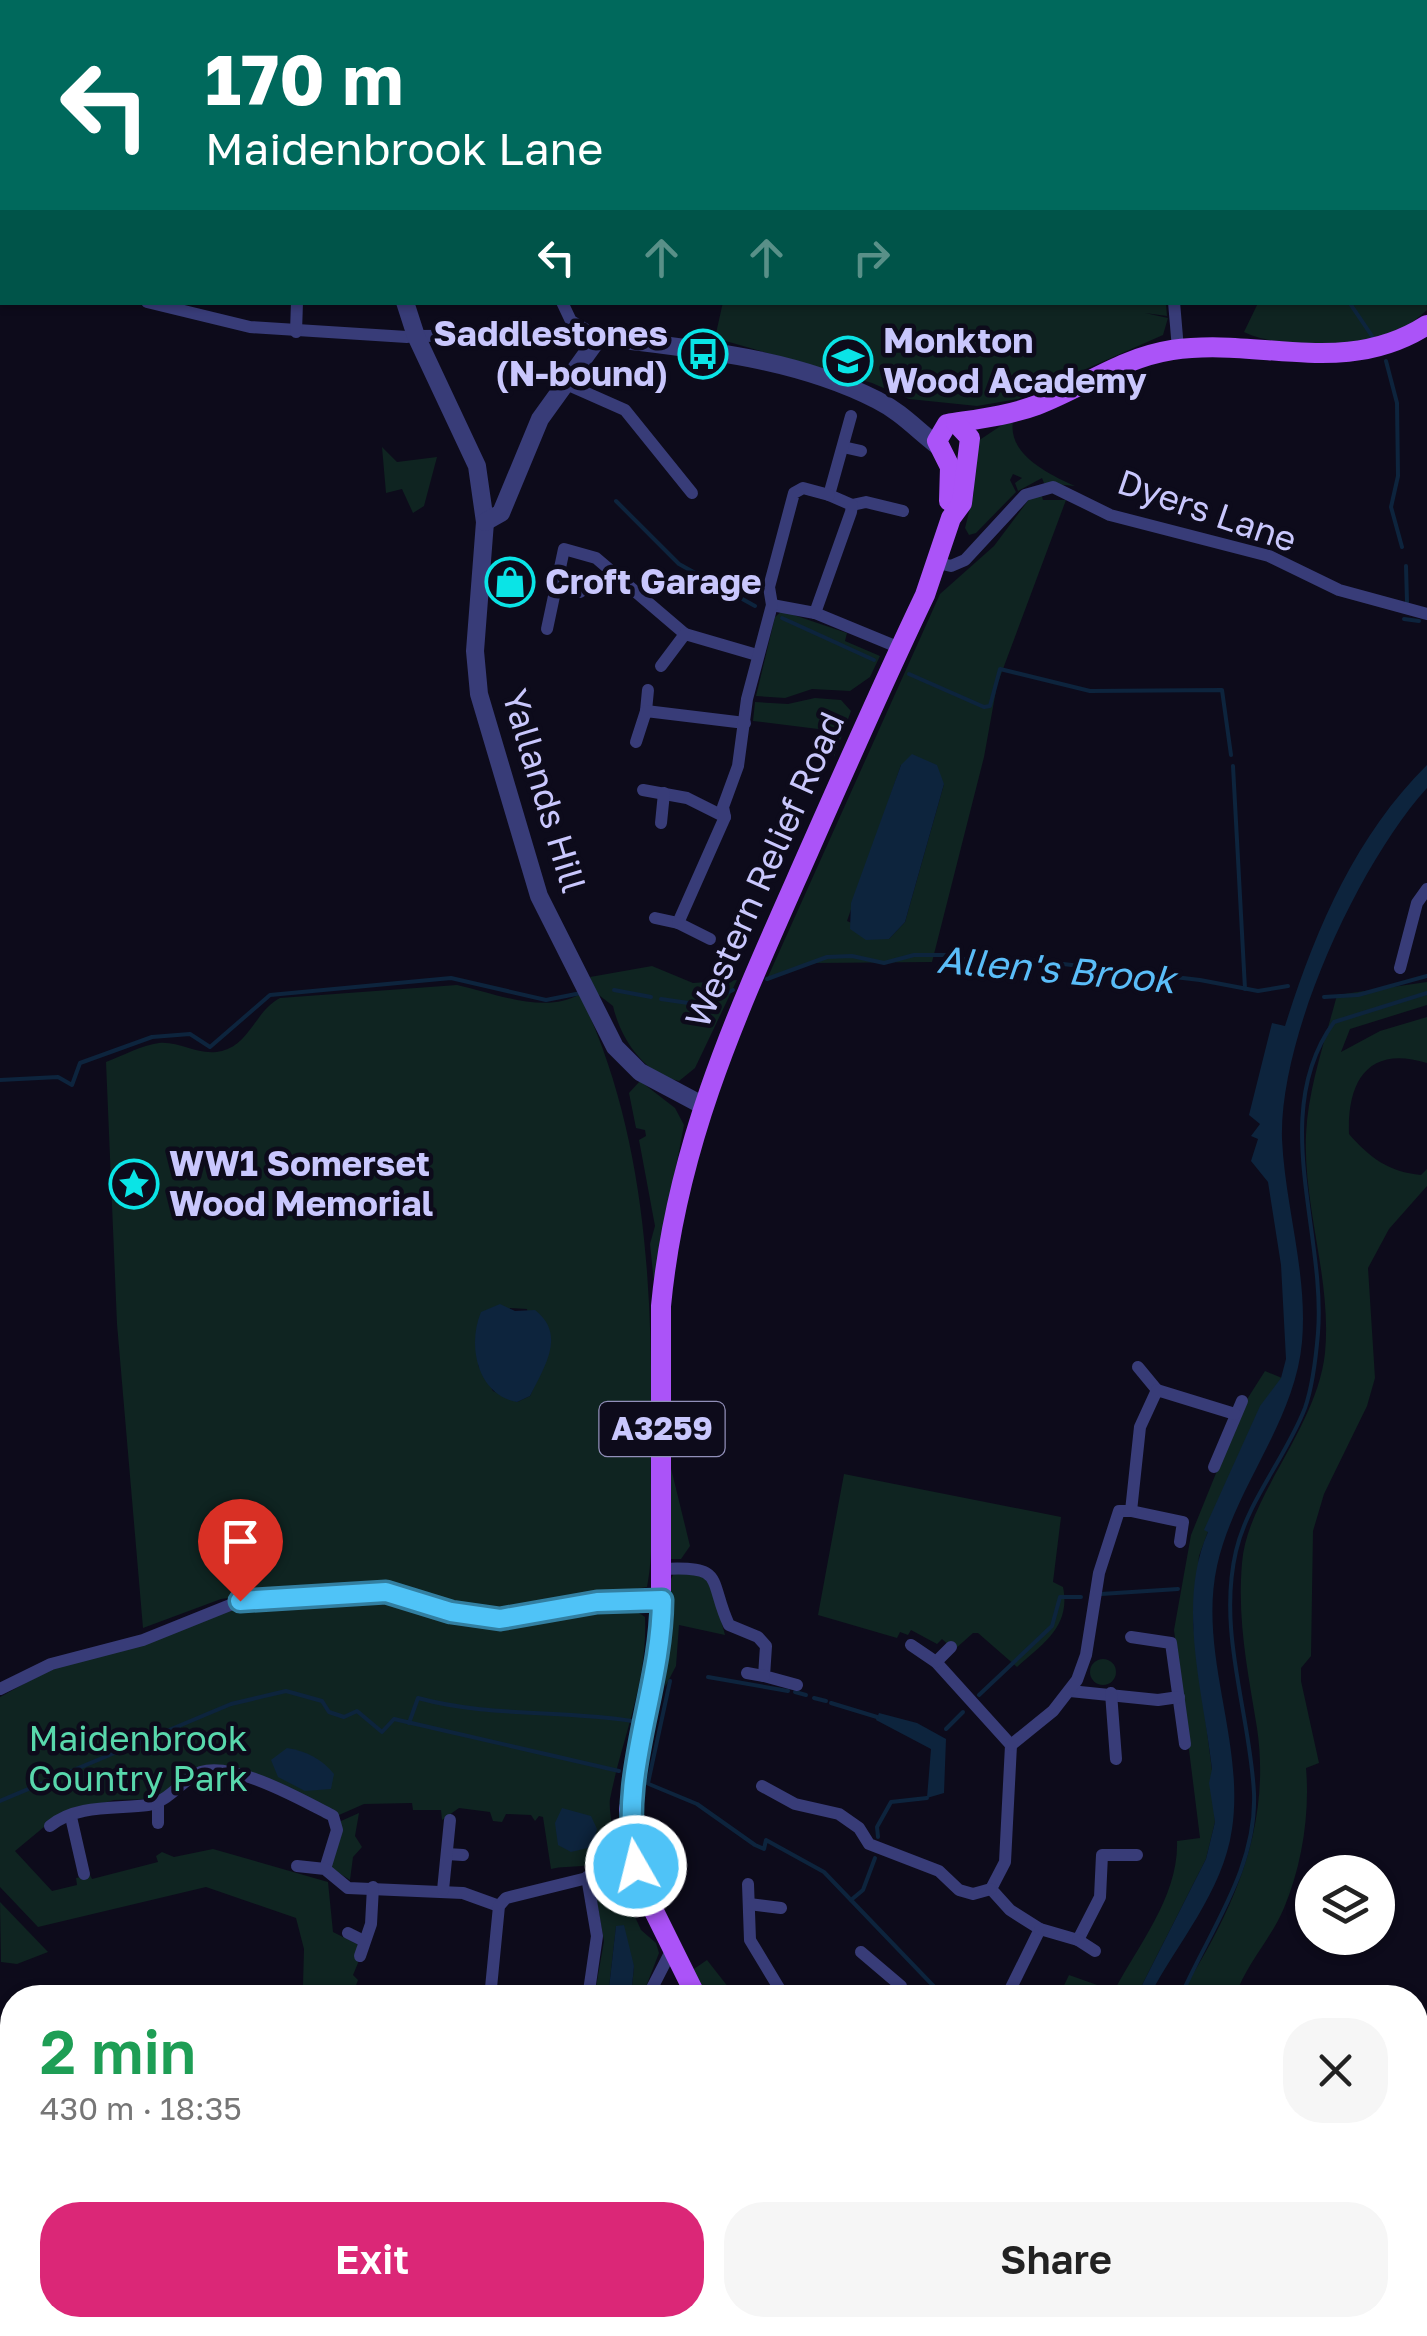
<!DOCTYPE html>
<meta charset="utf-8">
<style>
:root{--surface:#fff;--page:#f6f6f6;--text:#222;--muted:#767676;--accent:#db2777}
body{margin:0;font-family:"Golos Text",sans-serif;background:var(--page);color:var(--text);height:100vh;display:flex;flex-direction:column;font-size:38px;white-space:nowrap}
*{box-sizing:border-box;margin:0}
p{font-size:32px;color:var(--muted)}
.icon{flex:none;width:55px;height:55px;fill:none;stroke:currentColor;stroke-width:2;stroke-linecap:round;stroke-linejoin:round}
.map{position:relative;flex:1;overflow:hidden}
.side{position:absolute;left:0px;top:1985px;width:1428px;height:352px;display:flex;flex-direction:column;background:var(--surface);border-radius:40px 40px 0 0;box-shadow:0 2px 8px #0004}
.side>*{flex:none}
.guide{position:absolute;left:0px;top:0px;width:1428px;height:305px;box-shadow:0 2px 8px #0004;background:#00695c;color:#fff;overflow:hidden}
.tools{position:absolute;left:1295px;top:1855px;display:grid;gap:20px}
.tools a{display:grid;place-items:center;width:100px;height:100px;border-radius:50%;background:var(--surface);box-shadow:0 2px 8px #0004;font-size:50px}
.pin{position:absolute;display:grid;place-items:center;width:85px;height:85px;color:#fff;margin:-102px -42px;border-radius:50% 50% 50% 0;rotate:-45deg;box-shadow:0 0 10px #0007}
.pin .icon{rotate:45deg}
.me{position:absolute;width:110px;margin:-55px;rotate:352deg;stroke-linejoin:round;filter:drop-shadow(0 0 8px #0008)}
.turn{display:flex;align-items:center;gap:35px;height:210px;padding:0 40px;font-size:45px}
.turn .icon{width:130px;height:130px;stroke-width:2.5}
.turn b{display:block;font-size:70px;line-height:85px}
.lanes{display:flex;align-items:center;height:95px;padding:0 40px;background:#0003;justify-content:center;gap:50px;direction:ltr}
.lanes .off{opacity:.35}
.round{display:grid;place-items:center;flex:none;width:105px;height:105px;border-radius:40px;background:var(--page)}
.summary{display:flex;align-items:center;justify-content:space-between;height:170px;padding:0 40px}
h1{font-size:60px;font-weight:600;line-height:75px;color:#1e9e55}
.button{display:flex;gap:20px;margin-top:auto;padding:20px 40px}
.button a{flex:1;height:115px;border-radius:40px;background:var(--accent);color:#fff;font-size:40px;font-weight:600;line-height:115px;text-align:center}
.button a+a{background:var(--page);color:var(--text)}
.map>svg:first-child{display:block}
.green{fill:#0f2421;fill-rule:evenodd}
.water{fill:#0d243d}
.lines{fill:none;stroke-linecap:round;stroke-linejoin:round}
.stream{stroke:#0d243d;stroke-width:4}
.minor{stroke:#383c78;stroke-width:12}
.tertiary{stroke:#383c78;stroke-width:18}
.primary{stroke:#ab53f8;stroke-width:20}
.route-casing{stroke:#337fa1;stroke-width:25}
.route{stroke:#4fc3f7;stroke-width:18}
.labels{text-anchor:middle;stroke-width:9;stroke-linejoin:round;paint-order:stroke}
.shield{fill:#0d0b1b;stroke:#918fb9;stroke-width:2.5}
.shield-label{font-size:32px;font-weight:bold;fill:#c9c7fd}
.poi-label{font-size:35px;font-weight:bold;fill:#c9c7fd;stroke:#0d0b1b;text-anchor:start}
.street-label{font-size:35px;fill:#c9c7fd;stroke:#0d0b1b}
.park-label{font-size:35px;fill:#58d8ac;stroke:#0d0b1b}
.water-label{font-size:38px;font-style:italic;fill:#5abdf8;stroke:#0d0b1b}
</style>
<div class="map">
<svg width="1427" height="2336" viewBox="0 0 1427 2336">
<rect width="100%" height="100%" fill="#0d0b1b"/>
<!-- green -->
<g class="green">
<path d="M1425,284L1427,310C1413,322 1399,335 1380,340C1348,347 1272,347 1244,332L1258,303L1425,302Z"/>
<polygon points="723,302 1160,302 1166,304 1167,316 1145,313 1168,318 1163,335 1018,399 977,406 909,399 872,383 715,338"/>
<path d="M1014,417C1004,452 1046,473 1075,486L1044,483L1042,478L1018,491L1015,483L1022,478L1013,474L1010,480L1016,492L976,533L969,535L965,528L974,492L969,471L976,472L978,441Z"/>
<polygon points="382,447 397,462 437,457 424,506 413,513 402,489 386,493"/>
<path d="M1041,493L1043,500H1066L997,685L984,757L932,962L815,963L767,979L940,594L994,546L1030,498ZM901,765L944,784L905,922L889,939L847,921Z"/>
<polygon points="782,611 847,633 845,641 880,656 870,677 850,691 812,689 785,698 756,696 775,617"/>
<polygon points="815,698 841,700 851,711 834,757 834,731 753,721 755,702 788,704"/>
<path d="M652,966L693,983L737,980L695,1068L679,1081C643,1074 620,1037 613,1006L595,992L590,977Z"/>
<path d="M1427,982V1005L1350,1029L1341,1052L1380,1031L1427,1017V1063C1369,1045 1347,1080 1349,1134C1370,1158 1389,1172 1421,1175L1427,1169V1186L1389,1229L1368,1268L1375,1378L1367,1406L1324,1494L1313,1531L1311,1656L1301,1668V1681L1319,1763L1306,1768C1310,1814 1302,1865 1284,1908C1271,1939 1246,1964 1235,1997H1179C1231,1914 1272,1830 1257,1728C1248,1672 1237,1621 1242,1563C1247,1497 1317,1428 1325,1353C1332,1280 1303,1208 1306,1135C1308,1088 1325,1041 1337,995Z"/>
<path d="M457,985C494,993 545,1015 580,994C649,1140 653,1299 651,1458C650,1500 655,1546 647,1587L501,1610L465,1606L393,1584L362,1581L221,1599L143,1628L117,1324L106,1062C122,1056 142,1045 159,1043C181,1041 199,1057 222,1051C250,1044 256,1010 280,998ZM510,1308L527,1309L538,1377L530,1396L517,1402L493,1391L478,1365Z"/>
<polygon points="640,1081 675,1108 684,1125 654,1283 650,1244 655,1226 639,1140 646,1136 645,1130 636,1128 629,1093"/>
<path d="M1265,1371L1282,1378L1219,1502L1199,1556L1193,1624L1212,1770L1215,1822L1206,1859L1136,1997L1058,1998L1069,1975L1114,1991C1139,1944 1179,1895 1177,1841L1200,1838L1174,1630L1191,1535L1244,1404Z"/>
<polygon points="670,1464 690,1546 681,1559 670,1559"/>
<path d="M844,1474L1061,1517L1053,1582L1063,1587C1071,1626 1044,1643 1017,1667L978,1633H973L954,1650L942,1639L937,1644L911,1630L908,1635L900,1632L897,1638L818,1615Z"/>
<polygon points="694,1572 711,1582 725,1635 679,1625 676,1666 665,1687 671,1579 674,1573"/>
<path d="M380,1595C417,1607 454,1625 493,1624C530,1623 618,1593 645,1617C648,1682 622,1738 610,1799C608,1815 618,1839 608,1853C595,1871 571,1864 551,1869L543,1817L539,1816L535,1821L531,1815L506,1814L502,1822L493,1821L490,1812L459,1808L442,1820L441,1810H413L412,1803L364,1804L339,1815L221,1767L151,1799L114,1800L56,1817L15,1851L52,1891L77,1885L76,1878L90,1875L92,1879L158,1862L156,1856L162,1852L174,1857L213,1849L328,1882L333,1932L357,1944L358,1963L353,1975L358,1980L352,1996L303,1985L304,1949L296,1918L206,1887L38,1927L0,1887V1697L51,1669L239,1606Z"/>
<circle cx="1103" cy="1672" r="13"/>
<polygon points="359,1813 355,1836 362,1847 353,1857 350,1880 331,1868 341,1821"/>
<polygon points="604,1884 627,1899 641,1930 656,1943 659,1953 642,1997 631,1997 634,1966 616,1927 608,1997 594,1998 604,1941 594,1885"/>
<polygon points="0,1902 48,1952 17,1964 1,1962"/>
<polygon points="707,1960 736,1997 708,1997 691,1971"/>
<polygon points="246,1988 290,1997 224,1997 227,1989"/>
<polygon points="1415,2181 1427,2183 1427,2242 1415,2240"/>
<polygon points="12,2287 12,2325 96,2325 93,2336 0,2336"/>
<polygon points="283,2325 354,2325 331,2326 304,2336 262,2336"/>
</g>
<!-- water -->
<g class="water">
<polygon points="912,754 937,765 944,784 905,922 889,939 866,940 850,929 851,903 901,765"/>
<path d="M1427,765V788C1359,863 1279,1036 1282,1139C1285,1206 1308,1274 1302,1342C1295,1422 1234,1488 1217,1566C1198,1654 1245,1741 1232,1829C1223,1892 1177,1943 1149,1997H1136L1206,1859L1215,1822L1209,1783L1212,1769C1204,1694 1176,1605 1208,1532L1204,1530L1260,1406L1281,1378L1286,1359L1281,1265L1268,1182L1251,1161L1258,1139L1251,1136L1260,1124L1249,1115L1272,1023L1285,1026C1315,931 1355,836 1427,765Z"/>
<path d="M500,1304L515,1311L535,1310C567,1335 544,1367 530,1396L517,1402C477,1395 467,1345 481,1312Z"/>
<polygon points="879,1713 917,1723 946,1739 944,1793 927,1798 931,1749 876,1720"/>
<path d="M287,1748C306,1751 322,1759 334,1774L331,1789L305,1791L278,1777L271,1760Z"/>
<polygon points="562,1808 591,1816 597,1829 592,1847 571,1852 558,1845 555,1823"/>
<polygon points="624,1925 634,1966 631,1997 608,1997 616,1926"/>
</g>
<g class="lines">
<!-- stream -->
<g class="stream">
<polyline points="1176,0 1179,2"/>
<polyline points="1349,302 1374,339"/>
<polyline points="1386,361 1397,403 1398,476 1391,507 1402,547"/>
<polyline points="616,501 679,564 755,606"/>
<polyline points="1406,566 1407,602"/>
<polyline points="782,618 874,660"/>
<polyline points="1404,619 1419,621"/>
<polyline points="909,674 984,707 990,706 1000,669 1090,691 1222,690 1231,755"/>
<polyline points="1233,766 1245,989"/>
<polyline points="767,979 827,957 852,956 884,963 914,955 948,955 988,965 1029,960 1200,980 1258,991 1288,986"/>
<polyline points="614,990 651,997"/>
<polyline points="1324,997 1358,995 1427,976"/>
<polyline points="661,999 702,1005 733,990"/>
<polyline points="0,1080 58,1077 72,1085 80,1063 152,1037 190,1034 210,1047 270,995 451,978 546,1000 581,993"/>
<polyline points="1101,1594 1178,1589"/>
<polyline points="708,1677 788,1691"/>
<polyline points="795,1692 806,1695"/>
<polyline points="979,1695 1052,1626 1060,1597 1081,1597"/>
<polyline points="814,1698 826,1701"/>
<polyline points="831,1703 877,1717"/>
<path d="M409,1723L418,1698C486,1717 562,1710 632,1721"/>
<polyline points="946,1729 963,1712"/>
<polyline points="644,1782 697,1804 755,1845 764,1849 766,1840 824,1872 945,1998"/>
<polyline points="648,1783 670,1681"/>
<polyline points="0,1801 231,1704 286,1691 322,1701 329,1712 344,1717 357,1711 382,1732 394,1719 619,1771"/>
<polyline points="878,1837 877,1827 891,1802 927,1798"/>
<polyline points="851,1900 863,1890 875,1858"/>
<path d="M1180,1998C1209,1931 1257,1869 1254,1793C1250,1713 1217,1632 1236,1551C1248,1500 1286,1457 1305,1408C1313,1385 1316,1357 1318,1333C1326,1232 1268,1113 1334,1022L1427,993"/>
<polyline points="1107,2336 1108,2325"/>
</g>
<!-- minor -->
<g class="minor">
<polyline points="522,0 522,2"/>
<polyline points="978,0 982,2"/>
<polyline points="1031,0 1034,1"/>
<polyline points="1286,0 1288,2"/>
<polyline points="74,2 74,0"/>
<polyline points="190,2 196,0"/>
<polyline points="895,2 895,0"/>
<polyline points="1021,2 1023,0"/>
<polyline points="0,59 2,58"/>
<polyline points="0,155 2,153"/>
<polyline points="1425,219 1427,218"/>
<polyline points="0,239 2,240"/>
<polyline points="147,302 250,327 407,337"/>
<polyline points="562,302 571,321 599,337"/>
<polyline points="1174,302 1178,349"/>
<polyline points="296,332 297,302"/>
<polyline points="416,336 561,335 579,329"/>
<polyline points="564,383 625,410 692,493"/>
<polyline points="843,447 861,451"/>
<polyline points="852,505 866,502 903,511"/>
<polyline points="938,563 951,566 965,560 1025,495 1053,487 1110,515 1269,556 1339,590 1427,614"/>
<polyline points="555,586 580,592"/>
<polyline points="772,605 815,613 900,648"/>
<polyline points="815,613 851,512 852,505 829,495 851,416"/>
<polyline points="547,629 564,549 596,558 685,634"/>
<polyline points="661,666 685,634 757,655"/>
<polyline points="646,711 648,690"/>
<polyline points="636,742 646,711 745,723"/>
<polyline points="643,790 687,798 725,817"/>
<polyline points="661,823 664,793"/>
<polyline points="655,918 678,923 725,817 723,807 738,766 747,699 772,605 769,587 794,493 803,488 829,495"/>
<polyline points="678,923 710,939"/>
<polyline points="1400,968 1417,903 1427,889"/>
<polyline points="1138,1367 1157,1390"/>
<polyline points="1214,1467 1242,1401"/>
<polyline points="1131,1511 1183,1522 1180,1542"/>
<path d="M662,1569C727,1565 708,1580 729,1625L758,1637L766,1646L764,1676L797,1685"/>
<polyline points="1131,1637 1171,1643 1185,1744"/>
<polyline points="911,1645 936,1662 1011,1745 1005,1862 991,1889 1010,1910 1040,1929 1006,1998"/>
<polyline points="936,1662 951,1647"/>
<polyline points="747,1673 764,1676"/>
<polyline points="0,1689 51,1664 143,1640 240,1601 385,1591 451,1612 500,1619 597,1602 661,1600"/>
<polyline points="1070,1691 1158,1700 1179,1697"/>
<polyline points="1111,1693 1116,1759"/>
<polyline points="1011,1745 1053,1711 1077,1680 1086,1655 1099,1573 1119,1511 1131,1511 1140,1427 1157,1390 1235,1414"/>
<polyline points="762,1786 795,1804 839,1814 859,1828 869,1844 939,1871 959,1890 973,1894 991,1889"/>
<polyline points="158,1802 158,1823"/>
<polyline points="71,1817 84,1874"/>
<path d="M50,1826C76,1804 117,1809 148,1805C169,1802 182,1779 201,1772C234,1761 304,1801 333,1816L337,1830L325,1869"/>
<polyline points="447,1854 463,1855"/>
<polyline points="297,1866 325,1869 348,1888 463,1893 499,1906"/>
<polyline points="587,1877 597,1936 588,1998"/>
<polyline points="748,1884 750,1940 785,1998"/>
<polyline points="443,1890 450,1820"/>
<polyline points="749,1904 781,1908"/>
<polyline points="1040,1929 1078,1940 1100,1897 1102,1855 1137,1855"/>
<polyline points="348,1933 362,1940"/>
<polyline points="1078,1940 1095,1951"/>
<polyline points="861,1952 901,1986"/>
<polyline points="360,1956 371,1924 373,1887"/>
<polyline points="490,1998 499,1906 506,1898 636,1866"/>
<polyline points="647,1998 671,1951"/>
<polyline points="0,2212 12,2219"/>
<polyline points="0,2317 12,2266"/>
<polyline points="188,2325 194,2336"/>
<polyline points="98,2336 100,2325"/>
<polyline points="244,2336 264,2325"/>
<polyline points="366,2336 442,2326 613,2325"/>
</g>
<!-- tertiary -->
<g class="tertiary">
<polyline points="284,0 285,2"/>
<polyline points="405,302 416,336 477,466 485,522 475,651 479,694 539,896 615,1047 640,1072 702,1105"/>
<path d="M485,522L501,513L540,419L599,337C691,349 791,356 877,400C901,412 917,430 938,446"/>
<polyline points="1248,2336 1249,2325"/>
</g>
<!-- primary -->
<g class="primary">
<path d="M949,501L950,467L937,441L947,424C978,419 1007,416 1037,405C1084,387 1121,358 1172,350C1261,337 1345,378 1427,325"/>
<path d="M697,1998L644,1891L629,1810L661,1627V1306C676,1149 733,1022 796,880C838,785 880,689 925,595L951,518L962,503L970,438L956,423"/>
<polyline points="878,2325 886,2336"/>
<polyline points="899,2325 901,2336"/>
</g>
</g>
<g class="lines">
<!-- route casing -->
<g class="route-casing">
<path id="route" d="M240,1601L386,1592L451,1612L500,1619L597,1602L662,1600C661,1693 618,1773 636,1866"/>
</g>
<!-- route -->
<use href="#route" class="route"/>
</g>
<!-- icons -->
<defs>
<g id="bus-ring" transform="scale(2.5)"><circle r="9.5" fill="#0d0b1b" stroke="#0ae4e6" stroke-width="1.5"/><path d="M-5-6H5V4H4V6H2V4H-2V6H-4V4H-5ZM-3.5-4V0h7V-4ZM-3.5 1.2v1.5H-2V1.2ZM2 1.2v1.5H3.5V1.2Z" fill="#0ae4e6"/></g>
<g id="school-ring" transform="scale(2.5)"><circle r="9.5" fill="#0d0b1b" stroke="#0ae4e6" stroke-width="1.5"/><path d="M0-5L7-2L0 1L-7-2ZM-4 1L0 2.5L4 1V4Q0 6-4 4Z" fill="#0ae4e6"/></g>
<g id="shop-ring" transform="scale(2.5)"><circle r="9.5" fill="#0d0b1b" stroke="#0ae4e6" stroke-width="1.5"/><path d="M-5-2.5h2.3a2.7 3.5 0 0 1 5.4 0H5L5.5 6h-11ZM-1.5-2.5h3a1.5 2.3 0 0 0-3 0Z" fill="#0ae4e6"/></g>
<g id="sight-ring" transform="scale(2.5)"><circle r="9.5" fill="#0d0b1b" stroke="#0ae4e6" stroke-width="1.5"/><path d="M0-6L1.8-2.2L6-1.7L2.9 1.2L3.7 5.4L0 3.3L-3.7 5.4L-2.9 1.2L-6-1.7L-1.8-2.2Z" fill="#0ae4e6"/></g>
</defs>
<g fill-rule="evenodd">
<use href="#bus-ring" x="703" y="354"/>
<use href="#school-ring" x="848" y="361"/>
<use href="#shop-ring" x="510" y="582"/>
<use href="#sight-ring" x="134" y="1184"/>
</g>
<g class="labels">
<!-- shield labels -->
<rect class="shield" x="599.5" y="1402" width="125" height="54" rx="8"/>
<g class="shield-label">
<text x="662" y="1440">A3259</text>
</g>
<!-- poi labels -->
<g class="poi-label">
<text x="668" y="346" text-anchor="end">Saddlestones<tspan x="668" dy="40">(N-bound)</tspan></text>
<text x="883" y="353">Monkton<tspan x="883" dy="40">Wood Academy</tspan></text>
<text x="545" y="594">Croft Garage</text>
<text x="169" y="1176">WW1 Somerset<tspan x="169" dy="40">Wood Memorial</tspan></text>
</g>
<!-- street labels -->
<g class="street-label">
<text transform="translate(1207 511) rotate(19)" y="12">Dyers Lane</text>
<text transform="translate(544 791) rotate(73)" y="12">Yallands Hill</text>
<text transform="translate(765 870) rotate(-66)" y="12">Western Relief Road</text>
</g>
<!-- park labels -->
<g class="park-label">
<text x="138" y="1751">Maidenbrook<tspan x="138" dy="40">Country Park</tspan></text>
</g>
<!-- water labels -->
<g class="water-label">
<text transform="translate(1056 970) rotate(5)" y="13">Allen's Brook</text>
</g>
</g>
</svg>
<div class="tools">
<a><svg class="icon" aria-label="layers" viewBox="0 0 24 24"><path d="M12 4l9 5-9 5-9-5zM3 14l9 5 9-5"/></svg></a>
</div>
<div class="pin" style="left:240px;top:1601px;background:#d93025"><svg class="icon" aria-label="arrive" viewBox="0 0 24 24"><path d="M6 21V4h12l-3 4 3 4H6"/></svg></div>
<svg class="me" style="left:636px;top:1866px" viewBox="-20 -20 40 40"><circle r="17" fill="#4fc3f7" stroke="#fff" stroke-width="3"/><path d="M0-11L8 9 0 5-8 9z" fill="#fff"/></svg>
<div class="guide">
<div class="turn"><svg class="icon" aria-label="left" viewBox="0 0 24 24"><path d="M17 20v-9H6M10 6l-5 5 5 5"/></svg><div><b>170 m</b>Maidenbrook Lane</div></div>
<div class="lanes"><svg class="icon" aria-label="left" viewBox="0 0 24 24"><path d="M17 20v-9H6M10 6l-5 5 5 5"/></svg><svg class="icon off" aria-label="ahead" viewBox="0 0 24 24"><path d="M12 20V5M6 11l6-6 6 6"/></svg><svg class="icon off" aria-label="ahead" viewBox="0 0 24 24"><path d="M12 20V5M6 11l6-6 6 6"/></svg><svg class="icon off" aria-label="right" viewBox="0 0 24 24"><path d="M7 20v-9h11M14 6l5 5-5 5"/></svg></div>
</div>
<section class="side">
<div class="summary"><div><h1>2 min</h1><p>430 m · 18:35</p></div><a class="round"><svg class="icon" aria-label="close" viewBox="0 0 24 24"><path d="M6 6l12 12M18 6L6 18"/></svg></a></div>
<div class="button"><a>Exit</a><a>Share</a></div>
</section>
</div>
